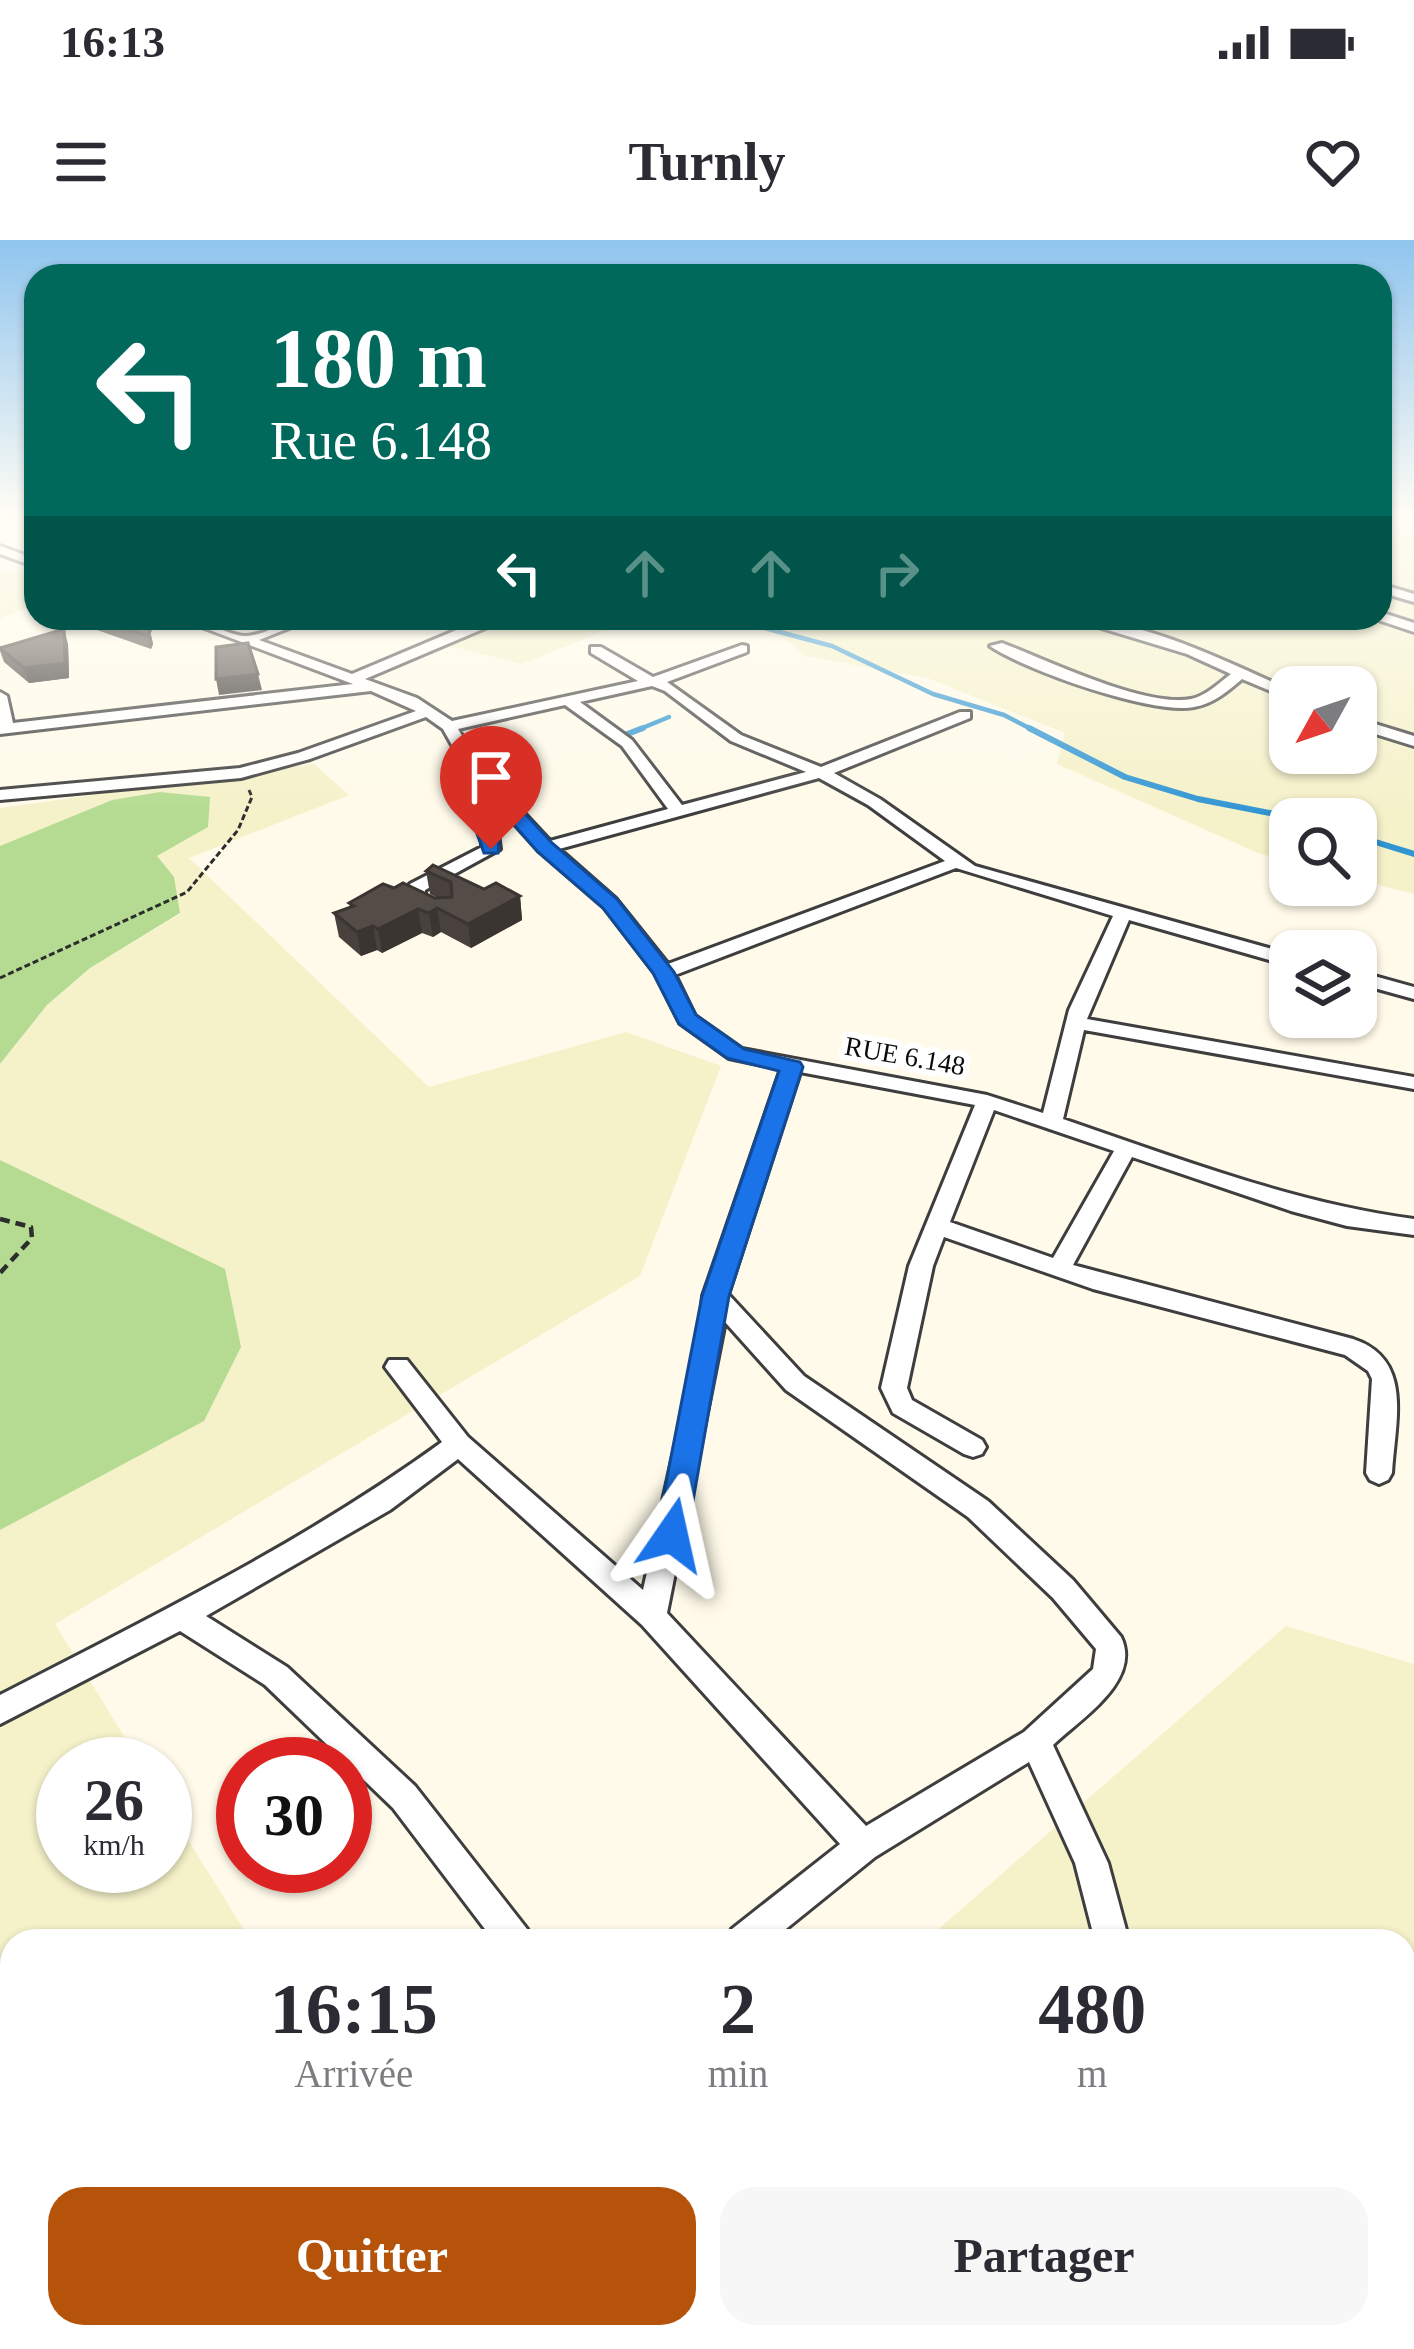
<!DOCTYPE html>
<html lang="fr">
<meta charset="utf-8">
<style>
:root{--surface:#fff;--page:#f7f7f7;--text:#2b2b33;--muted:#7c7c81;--accent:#b45309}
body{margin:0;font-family:"Times New Roman",serif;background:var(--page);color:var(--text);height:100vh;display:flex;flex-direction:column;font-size:45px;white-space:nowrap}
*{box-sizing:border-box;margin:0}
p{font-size:39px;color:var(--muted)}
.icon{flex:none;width:66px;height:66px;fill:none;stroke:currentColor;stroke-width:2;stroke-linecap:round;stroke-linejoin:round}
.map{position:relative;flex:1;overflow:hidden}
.details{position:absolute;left:0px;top:1689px;width:1416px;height:420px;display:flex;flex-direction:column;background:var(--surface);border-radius:36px 36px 0 0;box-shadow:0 3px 9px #0004}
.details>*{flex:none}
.banner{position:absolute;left:24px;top:24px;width:1368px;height:366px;border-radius:36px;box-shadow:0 3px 9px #0004;background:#00695c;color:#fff;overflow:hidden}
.needle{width:78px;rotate:230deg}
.fabs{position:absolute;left:1269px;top:426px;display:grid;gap:24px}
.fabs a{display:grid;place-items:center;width:108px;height:108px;border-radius:24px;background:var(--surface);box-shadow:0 3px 9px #0004;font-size:60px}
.speed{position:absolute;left:36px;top:1497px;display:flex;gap:24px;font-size:60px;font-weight:700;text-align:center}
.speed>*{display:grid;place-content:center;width:156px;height:156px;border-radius:50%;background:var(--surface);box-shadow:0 3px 9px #0004;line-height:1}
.speed small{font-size:30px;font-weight:400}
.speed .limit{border:18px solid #d22;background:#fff;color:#111}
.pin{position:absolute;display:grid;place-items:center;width:102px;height:102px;color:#fff;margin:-123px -51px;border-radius:50% 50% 50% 0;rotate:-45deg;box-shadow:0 0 12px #0007}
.pin .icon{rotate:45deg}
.me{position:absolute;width:132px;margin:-66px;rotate:11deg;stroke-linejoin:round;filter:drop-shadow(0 0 9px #0008)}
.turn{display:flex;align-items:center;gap:42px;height:252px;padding:0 48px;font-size:54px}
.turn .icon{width:156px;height:156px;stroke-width:2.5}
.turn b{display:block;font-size:84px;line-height:102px}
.lanes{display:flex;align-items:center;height:114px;padding:0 48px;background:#0003;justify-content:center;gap:60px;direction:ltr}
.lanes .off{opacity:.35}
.eta{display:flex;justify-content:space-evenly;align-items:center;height:204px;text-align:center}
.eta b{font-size:72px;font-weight:700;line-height:84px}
.action{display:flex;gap:24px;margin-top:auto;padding:24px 48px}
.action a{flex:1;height:138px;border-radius:36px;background:var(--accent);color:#fff;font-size:48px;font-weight:700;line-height:138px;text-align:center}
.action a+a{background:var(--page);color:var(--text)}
.status{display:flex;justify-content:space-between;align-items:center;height:84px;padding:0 60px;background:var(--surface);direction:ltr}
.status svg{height:33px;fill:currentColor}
header{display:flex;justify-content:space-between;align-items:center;height:156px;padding:0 48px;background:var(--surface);font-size:54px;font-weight:700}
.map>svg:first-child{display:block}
.farmland{fill:#f5f1c9;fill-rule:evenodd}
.forest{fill:#b4db91}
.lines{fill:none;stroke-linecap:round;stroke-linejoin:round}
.stream-far1{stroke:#3095d2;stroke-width:4.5}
.stream{stroke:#3095d2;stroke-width:6}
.minor-casing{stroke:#3e3e3e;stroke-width:6}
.path-far1{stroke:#2d2d2d;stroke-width:3;stroke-dasharray:6 3;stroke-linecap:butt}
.path{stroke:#2d2d2d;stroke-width:4.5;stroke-dasharray:10 6;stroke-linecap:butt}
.minor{fill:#fff;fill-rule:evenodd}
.wall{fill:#48413d}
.shaded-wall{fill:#3b3532}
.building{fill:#544c47;stroke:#3b3532;stroke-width:3}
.route{fill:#1a73e8;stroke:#114b97;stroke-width:3}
.labels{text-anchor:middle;stroke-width:12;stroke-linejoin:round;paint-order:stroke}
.far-street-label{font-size:27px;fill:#0b0b0b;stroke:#fff}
</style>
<div class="status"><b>16:13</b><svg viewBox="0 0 49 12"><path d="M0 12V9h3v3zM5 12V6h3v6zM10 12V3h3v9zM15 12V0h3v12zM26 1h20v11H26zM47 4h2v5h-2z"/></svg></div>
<header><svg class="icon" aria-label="menu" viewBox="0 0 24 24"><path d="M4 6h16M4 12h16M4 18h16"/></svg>Turnly<svg class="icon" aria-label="heart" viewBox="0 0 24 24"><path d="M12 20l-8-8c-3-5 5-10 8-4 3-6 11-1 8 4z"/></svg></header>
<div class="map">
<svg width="1414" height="2109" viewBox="0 0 1414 2109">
<rect width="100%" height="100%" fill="#fffae9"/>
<!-- farmland -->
<g class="farmland">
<path d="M1380,278H1414V654L1356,639V579H1290V622L1258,613L1057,524L1065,493L930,439L806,416L759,378H1380ZM1290,447H1356V513H1290Z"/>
<polygon points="19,329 36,338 36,363 0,379 0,333"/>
<polygon points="483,378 636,378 522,424 450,406 497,385"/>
<polygon points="314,524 349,555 189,618 429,847 626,792 721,826 640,1036 55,1384 141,1524 63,1524 63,1626 165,1626 165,1563 251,1701 12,1701 12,2097 1404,2097 1404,1701 925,1701 1286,1386 1414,1424 1414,2109 0,2109 0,1290 203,1181 103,972 0,920 0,824 47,765 90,728 180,674 157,616 208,587 112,560 0,606 0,568"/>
</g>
<!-- forest -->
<g class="forest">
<polygon points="160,552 210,557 208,587 157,616 174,637 180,673 90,728 47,765 0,824 0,606 112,560"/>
<polygon points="0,920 225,1029 241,1107 204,1181 0,1290"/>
</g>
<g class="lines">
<!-- stream-far1 -->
<g class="stream-far1">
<polyline points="746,378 757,386 832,406 933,454 1004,475 1035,491"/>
<polyline points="635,491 669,477"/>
</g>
<!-- stream -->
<g class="stream">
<polyline points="1029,488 1125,537 1198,559 1300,579"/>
<polyline points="617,498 643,488"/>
<polyline points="1356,596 1414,614"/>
</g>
<!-- minor casing -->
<g class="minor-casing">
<g id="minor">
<polygon points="0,306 36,319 36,327 0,314"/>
<polygon points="1380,344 1414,354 1414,362 1380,352"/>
<polygon points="1380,372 1414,383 1414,392 1375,379 1380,378"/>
<path d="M178,378C205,378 227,396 246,396C265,396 287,378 314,378L259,400L352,434L485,378H497V383L365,439L417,458L452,481L638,441L591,413V407H601L653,437L742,405L747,406V412L667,442L741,495L821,527L960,472H970V478L834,533L880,559L975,626L1290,714V726L1129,680L1087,779L1414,837V849L1084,790L1063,879C1178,918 1293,963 1414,979V995L1347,986L1291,971L1132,917L1073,1025L1353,1099C1414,1119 1395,1181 1392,1233L1388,1240L1379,1244L1370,1240L1366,1233L1372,1139L1368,1131L1345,1115L1093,1049L944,997L933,1026L907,1148L912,1160L982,1200L986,1207L982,1214L973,1217L964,1214L893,1173L881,1148L909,1026L975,865L800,832L728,1054L804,1136L988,1261L1073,1340L1121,1397C1142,1441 1080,1479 1053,1505L1108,1623L1129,1701H1095L1075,1623L1029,1522L875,1617L771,1701H727L732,1689L840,1604L642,1385L458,1219L390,1270L206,1376L287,1427L415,1546L527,1689L532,1701H494L393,1568L265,1445L180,1391L0,1484V1455C151,1377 305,1302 442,1202L385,1127L389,1120H407L468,1197L643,1350L699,1100L703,1056L781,829L729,818L680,783L655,733L604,667L539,611L477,542L498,594L500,609L425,650V657L440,667L437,671H425L410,664V644L482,607V594L460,544L465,528L443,489L426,477L310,519L241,538L0,560V550L240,528L298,513L416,471L371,451L0,494V452L7,456L13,483L353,444ZM652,446L665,451L731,501L806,532L682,565L632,500L580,462ZM565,465L622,506L668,569L550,601L480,526L458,489ZM819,538L868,565L945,621L668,724L616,659L559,609ZM956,628L1113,676L1069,770L1043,873L987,855L742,809L695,776L675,735ZM994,870L1114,911L1053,1018L950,982ZM725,1082L786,1150L968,1277L1053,1358L1096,1409L1093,1429L1024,1492L866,1586L667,1373Z"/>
<path d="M1068,378C1139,378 1226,421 1290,450V459L1242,439C1228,451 1213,464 1194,467C1152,475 1025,430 990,406L1002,403C1047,420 1145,468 1191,459C1206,456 1219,443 1231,434L1187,414Z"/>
<polygon points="1356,478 1414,496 1414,506 1356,488"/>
<polygon points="1356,731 1414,747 1414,759 1356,743"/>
<polygon points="971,2097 1011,2097 1016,2109 976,2109"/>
</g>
</g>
<!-- path-far1 -->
<polyline class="path-far1" points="0,738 187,652 238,590 252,557 249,550"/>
<!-- path -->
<polyline class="path" points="0,979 31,987 32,998 0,1033"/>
<!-- minor -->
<use href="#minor" class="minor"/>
</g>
<!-- wall -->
<g class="wall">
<polygon points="63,378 131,378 150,391 153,404 151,409"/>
<polygon points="68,404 69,438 29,443 4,422 0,411 0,406"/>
<polygon points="426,631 484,649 520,656 522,680 471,708 441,692 433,697 422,693 382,713 377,710 361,716 339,697 334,673 350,667 349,663 394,648 438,658 430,654"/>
</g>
<!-- shaded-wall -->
<g class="shaded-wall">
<polygon points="64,389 68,404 69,438 29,443 24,428"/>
<polygon points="150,391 153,404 151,409 147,396"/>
<polygon points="258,434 262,450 219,455 216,439"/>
<polygon points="520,656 522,680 471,708 468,684"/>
<polygon points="437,668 441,692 433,697 429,673"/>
<polygon points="418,669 422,693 382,713 378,689"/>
<polygon points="373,686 377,710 361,716 357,692"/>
</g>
<!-- building -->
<g class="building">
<polygon points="95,378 131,378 150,391 147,396"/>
<polygon points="64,389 65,423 24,428 0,408"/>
<polygon points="248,403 258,434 216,439 216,407"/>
<polygon points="433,625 484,649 496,643 520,656 468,684 437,668 429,673 418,669 378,689 373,686 357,692 334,673 354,666 349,663 383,644 394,648 403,643 435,658 452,657 451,642 426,631"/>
</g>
<!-- sky -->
<linearGradient id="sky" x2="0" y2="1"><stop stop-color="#90c5ee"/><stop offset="0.48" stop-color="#fffdf5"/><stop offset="1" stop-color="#fffdf5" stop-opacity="0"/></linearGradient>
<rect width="1414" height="574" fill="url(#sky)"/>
<!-- route -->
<polygon class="route" points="467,524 479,524 552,603 617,659 674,732 696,775 744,809 800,822 803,827 729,1056 687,1295 683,1304 672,1308 661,1304 656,1295 702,1056 779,831 727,818 679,784 653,733 603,668 538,612 477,543 500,594 498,613 484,613 459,544"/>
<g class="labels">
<!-- far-street labels -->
<g class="far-street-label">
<text transform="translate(905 816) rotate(10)" y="9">RUE 6.148</text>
</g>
</g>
</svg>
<div class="fabs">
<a><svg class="needle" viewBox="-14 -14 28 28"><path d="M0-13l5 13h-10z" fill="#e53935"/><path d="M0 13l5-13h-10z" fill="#7c7c81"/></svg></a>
<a><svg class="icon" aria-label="search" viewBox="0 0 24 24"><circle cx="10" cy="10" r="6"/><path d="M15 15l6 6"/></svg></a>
<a><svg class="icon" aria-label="layers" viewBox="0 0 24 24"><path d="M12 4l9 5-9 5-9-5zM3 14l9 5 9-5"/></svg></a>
</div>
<div class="speed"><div>26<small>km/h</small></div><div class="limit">30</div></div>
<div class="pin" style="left:491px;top:609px;background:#d93025"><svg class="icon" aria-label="arrive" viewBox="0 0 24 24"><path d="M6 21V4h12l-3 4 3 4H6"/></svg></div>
<svg class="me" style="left:672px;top:1295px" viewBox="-20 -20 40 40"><path d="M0-17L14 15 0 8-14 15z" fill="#1a73e8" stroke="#fff" stroke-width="4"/></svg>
<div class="banner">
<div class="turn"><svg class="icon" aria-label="left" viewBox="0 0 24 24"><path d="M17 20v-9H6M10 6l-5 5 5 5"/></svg><div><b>180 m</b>Rue 6.148</div></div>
<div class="lanes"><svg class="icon" aria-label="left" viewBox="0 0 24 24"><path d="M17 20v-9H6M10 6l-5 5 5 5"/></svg><svg class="icon off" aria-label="ahead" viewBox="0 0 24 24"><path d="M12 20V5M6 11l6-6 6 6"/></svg><svg class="icon off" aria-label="ahead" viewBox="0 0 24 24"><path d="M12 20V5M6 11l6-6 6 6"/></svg><svg class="icon off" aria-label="right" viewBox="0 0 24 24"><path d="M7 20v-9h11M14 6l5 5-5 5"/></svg></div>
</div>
<section class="details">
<div class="eta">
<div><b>16:15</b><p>Arrivée</p></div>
<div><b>2</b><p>min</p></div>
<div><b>480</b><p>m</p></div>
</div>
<div class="action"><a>Quitter</a><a>Partager</a></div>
</section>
</div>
